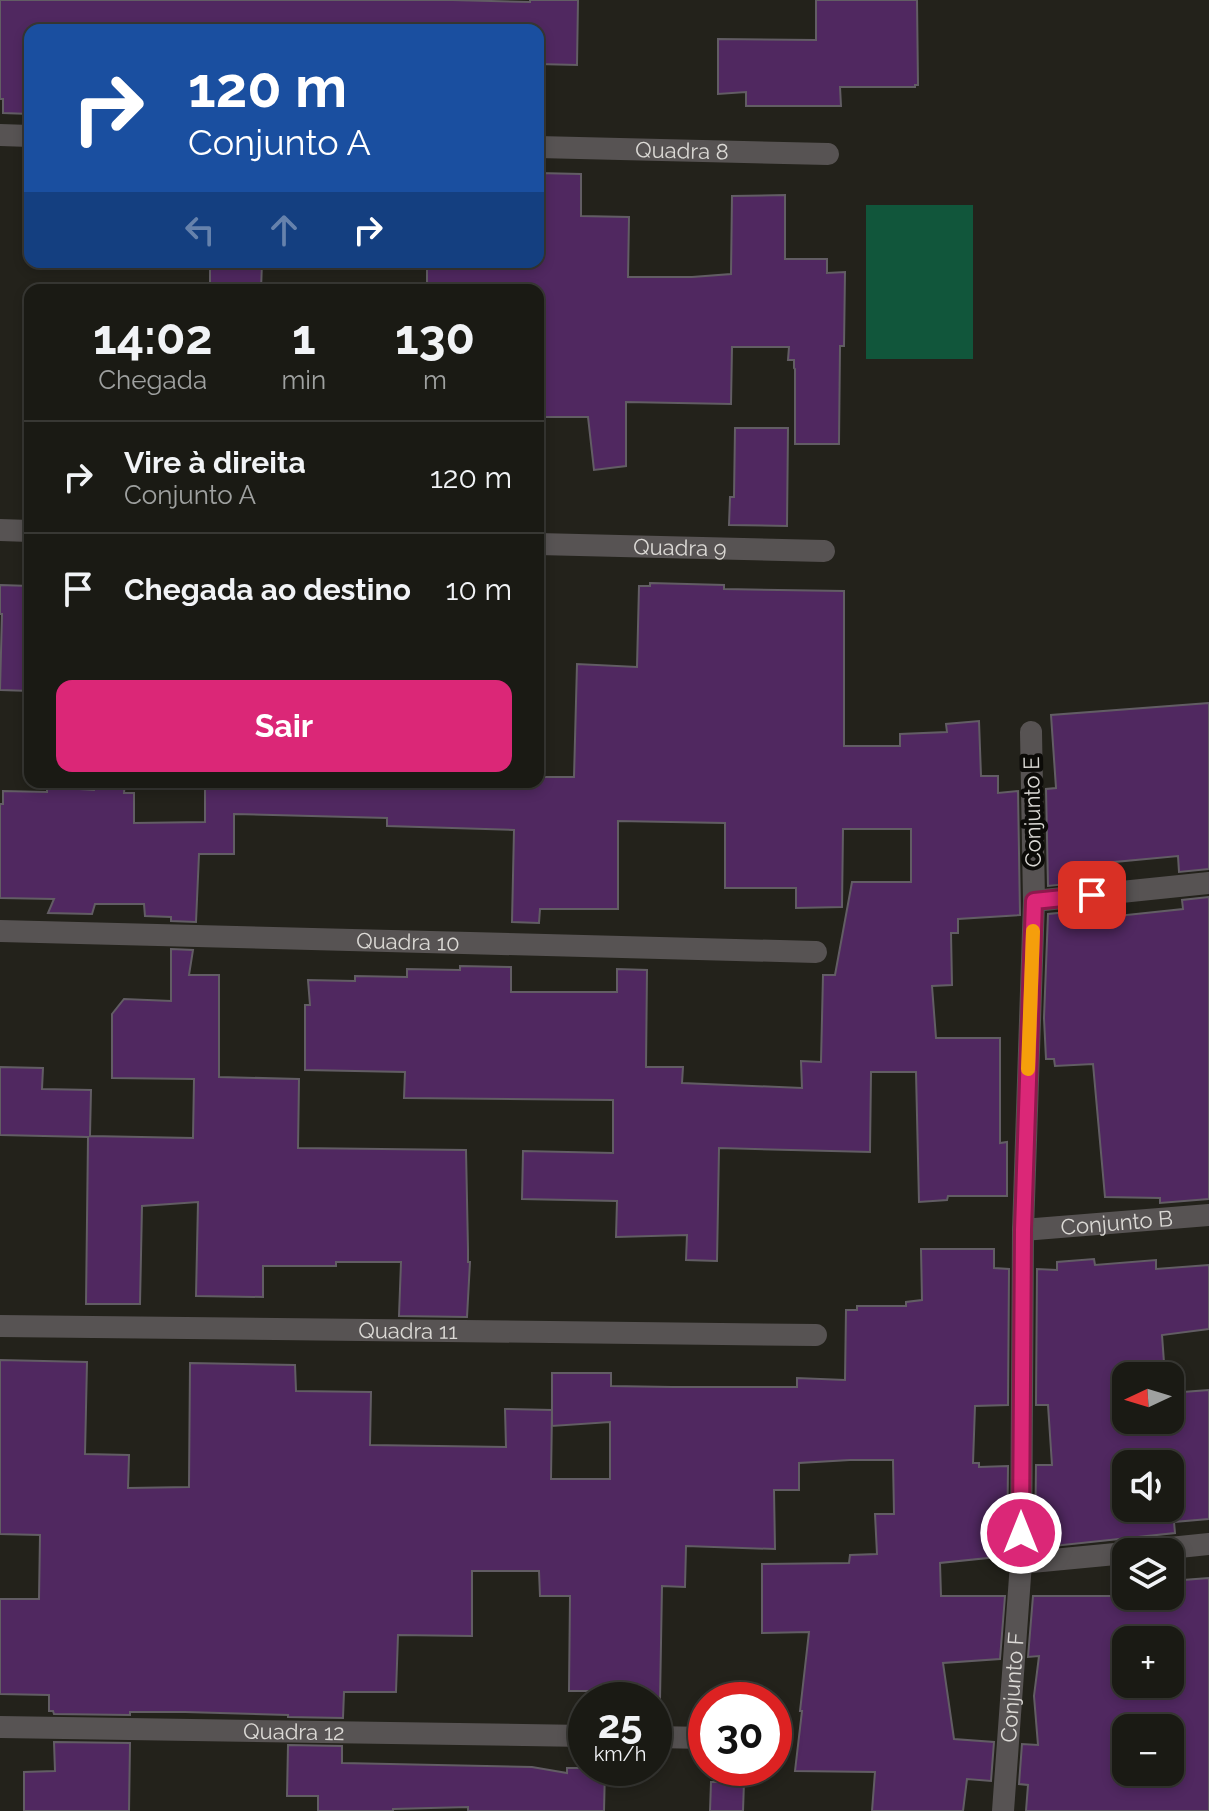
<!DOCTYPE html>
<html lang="pt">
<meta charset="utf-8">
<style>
:root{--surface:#1a1a14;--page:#23231d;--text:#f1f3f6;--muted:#9fa1a0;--line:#383834;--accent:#db2777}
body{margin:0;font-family:Raleway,sans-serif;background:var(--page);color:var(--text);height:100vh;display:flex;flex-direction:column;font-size:30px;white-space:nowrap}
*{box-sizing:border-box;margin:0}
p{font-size:26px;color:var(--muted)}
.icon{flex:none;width:44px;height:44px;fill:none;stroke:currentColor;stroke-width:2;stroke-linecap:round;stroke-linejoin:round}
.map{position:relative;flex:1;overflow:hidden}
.sheet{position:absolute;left:24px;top:284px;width:520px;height:504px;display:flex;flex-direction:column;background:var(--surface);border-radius:16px;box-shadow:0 4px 12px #0003,0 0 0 2px var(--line)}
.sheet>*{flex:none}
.banner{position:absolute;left:24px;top:24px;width:520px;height:244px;border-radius:16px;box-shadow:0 4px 12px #0003,0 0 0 2px var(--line);background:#1a4fa0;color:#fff;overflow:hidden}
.needle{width:52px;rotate:266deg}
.fabs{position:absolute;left:1112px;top:1362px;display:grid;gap:16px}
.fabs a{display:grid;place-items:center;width:72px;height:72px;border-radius:16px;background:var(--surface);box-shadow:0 4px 12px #0003,0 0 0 2px var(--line);font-size:40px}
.speed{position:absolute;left:568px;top:1682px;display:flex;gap:16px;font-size:40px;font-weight:700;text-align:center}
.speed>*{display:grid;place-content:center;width:104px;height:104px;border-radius:50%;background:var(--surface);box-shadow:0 4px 12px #0003,0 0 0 2px var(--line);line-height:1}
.speed small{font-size:20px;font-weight:400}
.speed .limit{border:12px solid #d22;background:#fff;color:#111}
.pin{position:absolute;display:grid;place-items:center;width:68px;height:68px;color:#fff;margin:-34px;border-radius:16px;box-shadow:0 4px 12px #0006}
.me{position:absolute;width:88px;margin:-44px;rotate:0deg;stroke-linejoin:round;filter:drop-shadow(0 0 6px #0008)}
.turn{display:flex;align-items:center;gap:28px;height:168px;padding:0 32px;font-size:36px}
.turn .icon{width:104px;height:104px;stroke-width:2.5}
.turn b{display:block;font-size:56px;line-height:68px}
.lanes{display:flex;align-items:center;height:76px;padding:0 32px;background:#0003;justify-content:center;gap:40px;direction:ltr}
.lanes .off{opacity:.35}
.eta{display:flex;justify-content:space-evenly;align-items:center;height:136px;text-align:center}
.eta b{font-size:48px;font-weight:700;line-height:56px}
.action{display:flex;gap:16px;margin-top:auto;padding:16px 32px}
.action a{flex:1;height:92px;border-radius:16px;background:var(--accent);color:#fff;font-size:32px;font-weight:700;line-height:92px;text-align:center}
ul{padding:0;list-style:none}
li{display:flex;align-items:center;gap:24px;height:112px;padding:0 32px;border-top:2px solid var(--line)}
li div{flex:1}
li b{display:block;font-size:30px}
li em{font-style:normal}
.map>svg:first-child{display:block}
.green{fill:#11563b}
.building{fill:#502860;stroke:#625d64;stroke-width:2;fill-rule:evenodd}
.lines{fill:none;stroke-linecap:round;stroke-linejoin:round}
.minor{stroke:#575353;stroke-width:22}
.route-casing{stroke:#8e194d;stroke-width:20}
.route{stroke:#db2777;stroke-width:14}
.slow{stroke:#f59e0b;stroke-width:14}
.labels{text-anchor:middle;stroke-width:8;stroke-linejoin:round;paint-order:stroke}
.street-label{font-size:22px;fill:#dbd9d5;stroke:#0c0b08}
</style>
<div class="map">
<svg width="1209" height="1811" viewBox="0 0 1209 1811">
<rect width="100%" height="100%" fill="#23221b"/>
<!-- green -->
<rect class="green" x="866" y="205" width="107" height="154"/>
<!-- building -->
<g class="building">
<polygon points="0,0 452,0 530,2 530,0 578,0 577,65 538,64 538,30 30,30 30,114 3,113 3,99 0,99"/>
<polygon points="816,0 917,0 918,85 915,85 915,87 840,87 841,106 746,106 746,92 718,94 718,39 816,40"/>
<polygon points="538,173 581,174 581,216 629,217 628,277 692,277 731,274 732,196 785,195 785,259 827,259 827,273 845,272 844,346 840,346 839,444 795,444 795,369 794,368 794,360 788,360 789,347 732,347 731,404 626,402 626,466 594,470 588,417 539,417 538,290 427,290 427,262 538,262"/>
<polygon points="210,262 262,262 261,290 210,290"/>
<polygon points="735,428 788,428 787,526 729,525 730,497 734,497"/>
<polygon points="650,583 724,585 724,589 844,591 844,746 900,746 900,734 947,732 946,724 979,721 981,776 998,776 998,793 1018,791 1020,915 958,919 958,933 951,933 952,985 932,986 936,1038 1000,1038 1000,1143 1007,1142 1007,1196 948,1196 947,1200 919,1202 916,1072 871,1072 870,1152 719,1148 717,1261 686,1260 687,1235 616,1237 617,1201 522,1199 523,1151 613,1153 613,1100 404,1098 405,1072 305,1070 305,1005 310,1005 308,980 355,981 355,976 407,977 407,969 460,970 460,966 511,967 511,992 617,992 617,969 647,970 646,1067 683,1067 682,1083 802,1088 801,1061 821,1062 823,975 835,975 852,882 911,882 911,829 843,829 842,907 796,908 796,888 725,888 725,823 618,821 618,909 540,909 539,923 512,922 514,830 387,826 387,818 234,814 234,854 199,854 196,922 171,921 171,917 145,916 144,904 95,904 92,914 48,913 54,899 0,898 0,804 3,804 3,791 47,792 47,787 94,790 95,782 125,782 124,793 134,793 134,823 205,822 205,783 538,782 538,777 574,777 577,664 637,667 639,586 650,586"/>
<polygon points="0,585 30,586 30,691 0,690 2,614 0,614"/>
<polygon points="1209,703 1209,869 1179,872 1178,856 1104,863 1105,880 1048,886 1046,789 1056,788 1051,715"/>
<polygon points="1209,897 1209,1199 1160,1203 1160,1198 1105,1197 1093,1064 1055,1066 1054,1059 1046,1059 1044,1018 1048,914 1108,908 1108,917 1183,909 1182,900"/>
<polygon points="171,949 193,950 189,975 219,975 219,1077 299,1079 298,1148 466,1150 468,1249 468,1262 470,1262 467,1317 399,1316 401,1262 336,1262 336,1266 263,1266 263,1297 196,1296 198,1202 142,1206 140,1304 86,1304 88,1137 0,1135 0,1067 43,1068 42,1089 91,1090 90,1136 193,1138 194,1079 112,1078 112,1014 124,999 171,1001"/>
<polygon points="921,1249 994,1249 994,1268 1009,1269 1008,1405 975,1406 973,1463 979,1463 979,1467 1008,1466 1007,1556 940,1563 941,1596 1005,1596 1000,1659 943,1663 954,1739 994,1742 991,1781 967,1779 963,1811 872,1811 875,1772 795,1771 802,1711 800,1711 809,1632 762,1633 762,1564 849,1563 850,1555 877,1554 875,1514 894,1514 893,1460 850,1460 799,1463 799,1490 774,1490 775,1549 686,1546 685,1587 662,1586 660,1700 613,1700 613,1691 569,1691 570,1596 540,1596 539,1571 472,1571 472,1636 398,1635 396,1692 344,1692 343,1718 288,1717 288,1715 185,1712 130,1712 130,1715 54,1714 53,1711 49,1711 49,1695 0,1694 0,1599 39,1599 40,1535 0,1534 0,1360 87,1362 85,1454 129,1455 128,1488 189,1487 190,1363 295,1365 296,1391 371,1392 370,1445 506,1447 505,1409 552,1410 551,1479 610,1479 610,1422 552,1426 552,1373 611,1373 611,1386 672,1387 797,1387 797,1378 845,1380 846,1310 857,1310 857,1306 906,1306 906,1302 922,1300"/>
<path d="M1094,1259L1095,1265L1156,1260V1269L1209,1265V1329L1162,1335L1165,1376H1126V1420H1170V1393L1209,1390V1519L1174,1522L1175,1533L1035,1548L1036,1465H1052L1048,1405H1036L1037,1269L1057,1270V1262ZM1126,1464H1170V1508H1126Z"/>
<path d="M1209,1578V1811H1026L1028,1785L1019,1784L1022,1744L1038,1745L1034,1696L1039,1656L1028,1657L1033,1596H1170V1581ZM1126,1640H1170V1684H1126ZM1126,1728H1170V1772H1126Z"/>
<polygon points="54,1742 130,1743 129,1811 24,1811 24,1772 55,1771"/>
<polygon points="288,1745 342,1746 342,1763 532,1767 567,1773 567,1768 605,1768 604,1811 468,1811 468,1807 393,1809 393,1811 318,1811 318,1796 287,1796"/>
<polygon points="711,1782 744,1782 743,1811 710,1811"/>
</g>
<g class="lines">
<!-- minor -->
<g class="minor">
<polyline points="0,135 30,136"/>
<path id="s1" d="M538,147L828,154"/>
<polyline points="0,530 30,531"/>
<path id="s2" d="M538,544L824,551"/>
<polyline points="1034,901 1209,883"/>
<path id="s3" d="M0,931L816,952"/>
<path id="s4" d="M1023,1230L1209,1215"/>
<path id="s5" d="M0,1326L816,1335"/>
<polyline points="1131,1552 1209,1544"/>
<polyline points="1021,1563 1126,1553"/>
<path id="s6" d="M0,1727L586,1736"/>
<polyline points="654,1737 706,1738"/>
<path id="s7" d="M1003,1811L1021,1563L1023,1230L1034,901L1031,732"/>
</g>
</g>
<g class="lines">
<!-- route casing -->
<g class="route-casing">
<polyline id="route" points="1021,1533 1023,1230 1034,901 1092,895"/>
</g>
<!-- route -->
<use href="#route" class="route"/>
<!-- slow -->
<polyline class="slow" points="1028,1069 1033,931"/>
</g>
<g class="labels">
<!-- street labels -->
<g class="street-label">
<text dy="8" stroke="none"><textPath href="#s1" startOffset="144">Quadra 8</textPath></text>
<text dy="8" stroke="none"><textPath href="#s2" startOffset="142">Quadra 9</textPath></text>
<text transform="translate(1032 812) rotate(-91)" y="8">Conjunto E</text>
<text dy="8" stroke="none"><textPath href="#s3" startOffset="408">Quadra 10</textPath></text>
<text dy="8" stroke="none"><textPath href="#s4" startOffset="94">Conjunto B</textPath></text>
<text dy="8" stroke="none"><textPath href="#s5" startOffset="408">Quadra 11</textPath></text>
<text dy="8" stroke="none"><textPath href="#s7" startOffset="124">Conjunto F</textPath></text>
<text dy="8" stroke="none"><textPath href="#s6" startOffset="294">Quadra 12</textPath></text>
</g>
</g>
</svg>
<div class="fabs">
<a><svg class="needle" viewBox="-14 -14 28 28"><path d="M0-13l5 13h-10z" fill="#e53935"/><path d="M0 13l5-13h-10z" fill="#9fa1a0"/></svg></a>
<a><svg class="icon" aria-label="sound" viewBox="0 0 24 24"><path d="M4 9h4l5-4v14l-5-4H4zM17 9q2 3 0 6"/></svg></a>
<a><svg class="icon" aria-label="layers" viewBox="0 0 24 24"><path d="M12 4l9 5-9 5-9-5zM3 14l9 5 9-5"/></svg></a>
<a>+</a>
<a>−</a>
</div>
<div class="speed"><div>25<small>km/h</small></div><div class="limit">30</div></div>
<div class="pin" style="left:1092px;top:895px;background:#d93025"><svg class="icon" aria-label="arrive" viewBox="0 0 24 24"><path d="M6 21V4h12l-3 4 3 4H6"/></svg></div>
<svg class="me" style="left:1021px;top:1533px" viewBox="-20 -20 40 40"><circle r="17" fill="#db2777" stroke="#fff" stroke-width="3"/><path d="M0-11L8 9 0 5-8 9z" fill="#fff"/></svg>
<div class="banner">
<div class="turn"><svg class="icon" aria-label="right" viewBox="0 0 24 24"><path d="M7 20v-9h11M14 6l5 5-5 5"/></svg><div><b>120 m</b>Conjunto A</div></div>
<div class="lanes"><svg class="icon off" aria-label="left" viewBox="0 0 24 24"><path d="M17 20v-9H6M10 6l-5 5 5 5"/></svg><svg class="icon off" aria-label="ahead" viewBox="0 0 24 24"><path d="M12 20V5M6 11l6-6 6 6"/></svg><svg class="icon" aria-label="right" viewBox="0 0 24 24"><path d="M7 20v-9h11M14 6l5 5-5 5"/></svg></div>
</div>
<section class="sheet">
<div class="eta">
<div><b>14:02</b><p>Chegada</p></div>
<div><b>1</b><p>min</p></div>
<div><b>130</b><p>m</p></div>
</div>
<ul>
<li><svg class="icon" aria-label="right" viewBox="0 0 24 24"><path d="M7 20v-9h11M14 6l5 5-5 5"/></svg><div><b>Vire à direita</b><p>Conjunto A</p></div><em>120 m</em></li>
<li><svg class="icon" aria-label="arrive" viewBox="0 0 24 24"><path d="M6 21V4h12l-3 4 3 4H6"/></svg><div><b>Chegada ao destino</b></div><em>10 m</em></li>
</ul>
<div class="action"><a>Sair</a></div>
</section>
</div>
